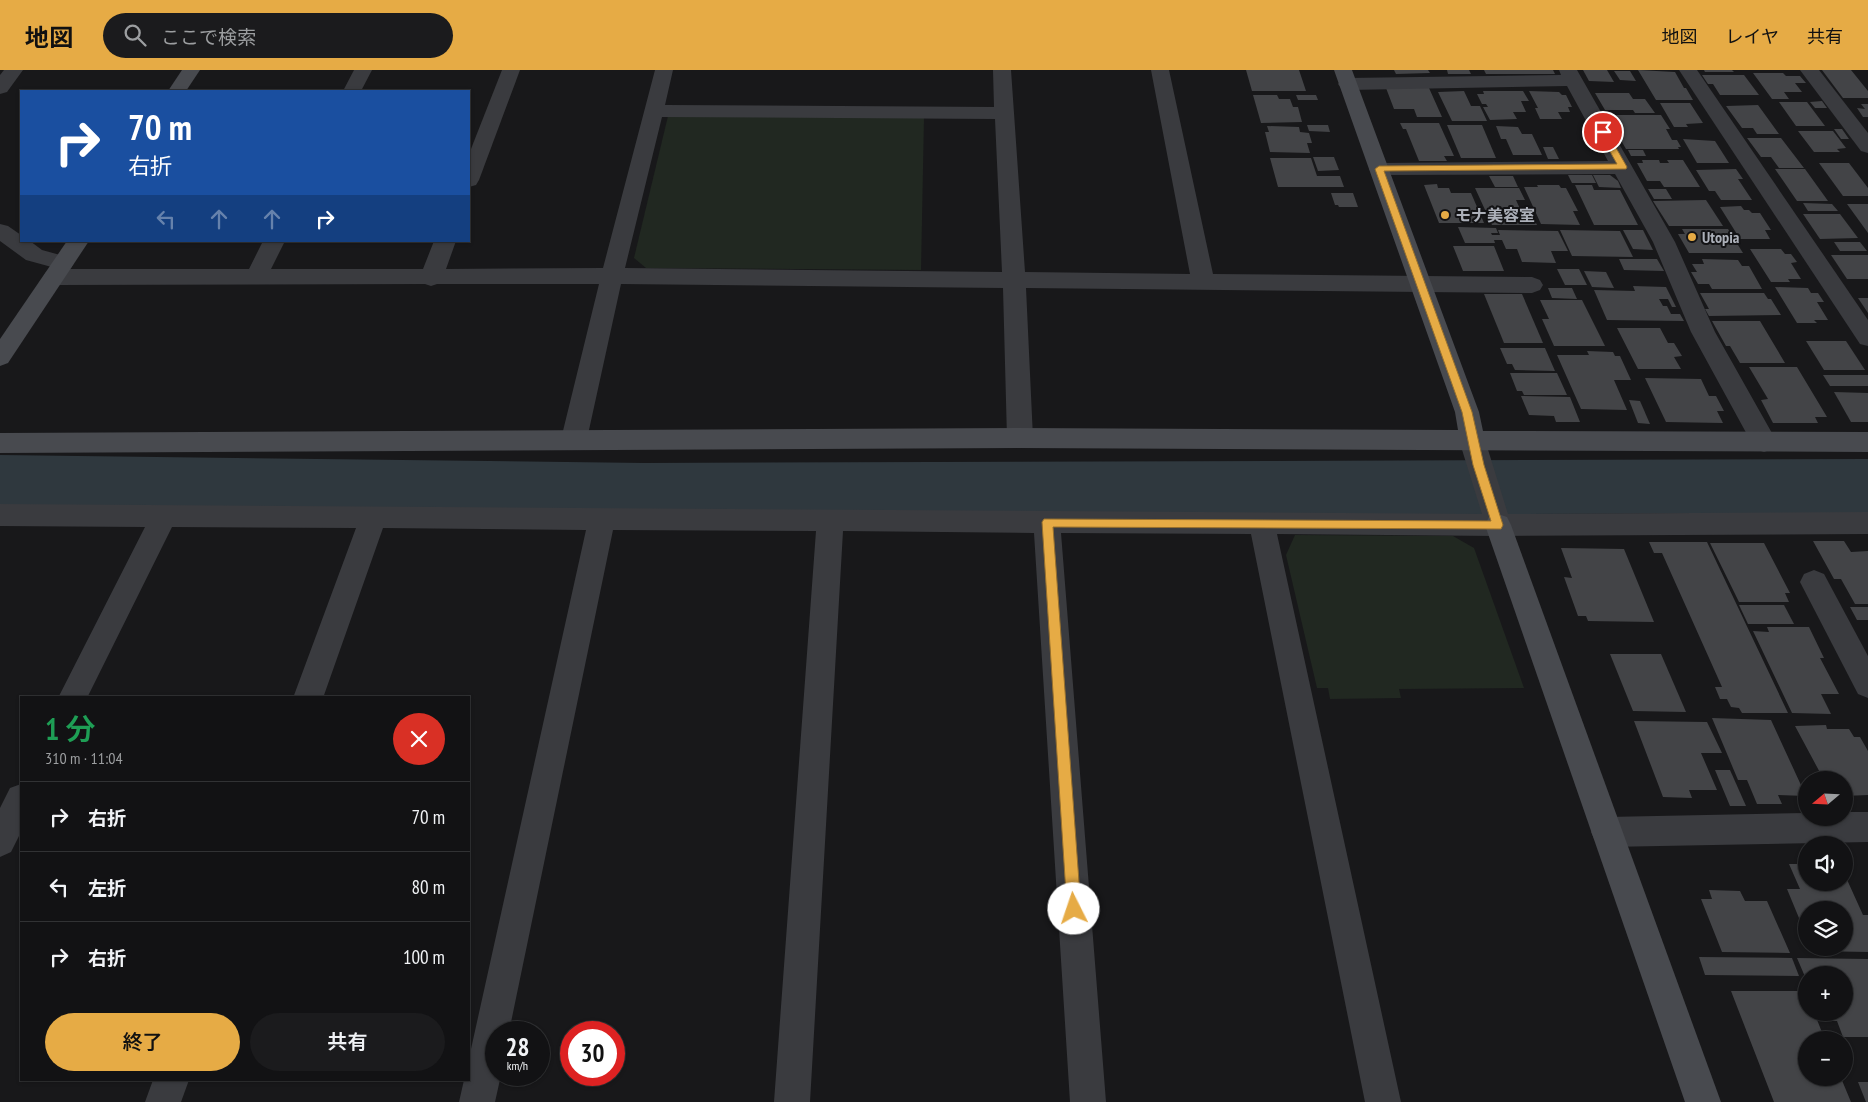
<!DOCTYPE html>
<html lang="ja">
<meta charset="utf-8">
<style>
:root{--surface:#121214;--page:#1b1b1d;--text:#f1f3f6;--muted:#9c9ea0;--line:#313234;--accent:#e6ab45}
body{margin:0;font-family:"PT Sans Narrow","Noto Sans JP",sans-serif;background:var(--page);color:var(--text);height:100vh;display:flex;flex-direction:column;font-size:19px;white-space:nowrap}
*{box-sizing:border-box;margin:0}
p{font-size:16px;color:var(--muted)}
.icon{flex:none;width:28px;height:28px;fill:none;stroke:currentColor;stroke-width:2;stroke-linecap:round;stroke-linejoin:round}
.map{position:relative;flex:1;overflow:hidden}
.details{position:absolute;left:20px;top:626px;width:450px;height:385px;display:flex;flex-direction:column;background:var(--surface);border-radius:0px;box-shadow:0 1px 4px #0004,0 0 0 1px var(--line)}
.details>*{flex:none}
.hud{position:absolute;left:20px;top:20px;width:450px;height:152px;border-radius:0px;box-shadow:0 1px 4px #0004,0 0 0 1px var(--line);background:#1a4fa0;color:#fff;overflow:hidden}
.needle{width:32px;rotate:251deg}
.fabs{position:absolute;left:1798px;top:701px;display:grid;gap:10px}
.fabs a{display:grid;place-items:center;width:55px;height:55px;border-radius:50%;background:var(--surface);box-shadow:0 1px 4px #0004,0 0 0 1px var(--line);font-size:25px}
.speed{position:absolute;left:485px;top:951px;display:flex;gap:10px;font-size:25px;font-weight:700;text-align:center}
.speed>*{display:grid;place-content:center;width:65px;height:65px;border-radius:50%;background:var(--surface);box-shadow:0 1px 4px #0004,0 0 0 1px var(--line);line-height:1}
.speed small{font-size:12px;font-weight:400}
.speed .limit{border:8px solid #d22;background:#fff;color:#111}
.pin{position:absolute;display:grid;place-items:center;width:42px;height:42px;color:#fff;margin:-21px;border:2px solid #fff;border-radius:50%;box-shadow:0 1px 5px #0007}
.me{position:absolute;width:55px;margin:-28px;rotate:356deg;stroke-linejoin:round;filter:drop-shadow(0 0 4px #0008)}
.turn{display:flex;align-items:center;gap:18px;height:105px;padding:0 25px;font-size:22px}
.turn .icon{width:65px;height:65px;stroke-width:2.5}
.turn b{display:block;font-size:35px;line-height:42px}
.lanes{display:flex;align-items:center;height:48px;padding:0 25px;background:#0003;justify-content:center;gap:25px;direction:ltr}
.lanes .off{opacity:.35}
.round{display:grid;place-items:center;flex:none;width:52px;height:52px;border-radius:26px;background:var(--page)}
.headline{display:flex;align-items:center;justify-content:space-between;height:85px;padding:0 25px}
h1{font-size:30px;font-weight:600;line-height:38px;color:#1e9e55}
.cta{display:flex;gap:10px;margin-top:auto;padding:10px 25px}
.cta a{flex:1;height:58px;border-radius:30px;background:var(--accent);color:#111;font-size:20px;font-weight:600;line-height:58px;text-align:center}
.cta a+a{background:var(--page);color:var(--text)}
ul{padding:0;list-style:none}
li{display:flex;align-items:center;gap:15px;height:70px;padding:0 25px;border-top:1px solid var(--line)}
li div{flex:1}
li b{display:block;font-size:19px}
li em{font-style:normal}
header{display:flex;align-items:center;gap:30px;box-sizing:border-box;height:70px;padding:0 25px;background:var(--accent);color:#111}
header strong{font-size:24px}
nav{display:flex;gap:28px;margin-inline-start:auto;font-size:18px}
.search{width:350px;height:45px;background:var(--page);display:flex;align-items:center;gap:12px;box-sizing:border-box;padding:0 18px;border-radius:28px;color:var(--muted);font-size:19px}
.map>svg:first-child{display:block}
.green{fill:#212821}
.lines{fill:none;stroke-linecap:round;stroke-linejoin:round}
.river{fill:#2f383e;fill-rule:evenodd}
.building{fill:#434447}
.street{fill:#3a3b3f;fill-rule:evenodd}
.secondary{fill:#484a4f;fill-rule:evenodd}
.route{fill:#e6ab45;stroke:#966f2d}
.poi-dot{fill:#e6ab45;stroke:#131315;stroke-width:2}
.labels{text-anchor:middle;stroke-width:4;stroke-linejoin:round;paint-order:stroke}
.far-poi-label{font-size:16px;font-weight:bold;fill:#acb0b9;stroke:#131315;text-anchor:start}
</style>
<header>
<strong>地図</strong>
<div class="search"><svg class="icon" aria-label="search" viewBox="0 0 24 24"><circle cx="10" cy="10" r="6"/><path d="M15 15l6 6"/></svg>ここで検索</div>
<nav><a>地図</a><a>レイヤ</a><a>共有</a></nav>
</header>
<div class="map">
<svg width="1868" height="1032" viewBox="0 0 1868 1032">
<rect width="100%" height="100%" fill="#18181a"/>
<!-- green -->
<g class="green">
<polygon points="668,46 924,47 921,200 646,198 634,188"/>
<polygon points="1295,465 1453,466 1474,478 1524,618 1399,619 1401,628 1330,629 1328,618 1317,618 1286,485"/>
</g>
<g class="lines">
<!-- river -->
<polygon class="river" points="0,385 644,393 1868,389 1868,443 644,447 0,437"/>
</g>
<!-- building -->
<g class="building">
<polygon points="1246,0 1299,0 1306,21 1252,21"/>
<polygon points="1394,0 1428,0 1430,3 1396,4"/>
<polygon points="1447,0 1469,0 1471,4 1448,4"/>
<polygon points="1484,0 1553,0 1555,4 1486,4"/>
<polygon points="1583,0 1607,0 1614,12 1589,11"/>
<polygon points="1638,0 1675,2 1684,18 1686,18 1693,30 1656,30"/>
<polygon points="1704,0 1732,0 1734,2 1705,2"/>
<polygon points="1822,0 1851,0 1868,21 1868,28 1843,28"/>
<polygon points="1614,1 1630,1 1636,11 1620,10"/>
<polygon points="1753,3 1783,3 1786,6 1800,6 1806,13 1795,13 1802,22 1784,22 1789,29 1772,29"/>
<polygon points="1702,5 1744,5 1759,25 1720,25 1713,14 1708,14"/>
<polygon points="1386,18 1429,18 1442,47 1417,47 1414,39 1394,39"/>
<polygon points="1464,21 1471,36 1480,36 1487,51 1452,51 1438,22"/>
<polygon points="1483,21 1523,21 1529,31 1521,31 1526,42 1513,42 1517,49 1490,50 1483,37 1488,37 1486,34 1482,34 1477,24 1484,24"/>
<polygon points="1529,21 1559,22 1562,25 1566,25 1572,37 1568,37 1570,42 1558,42 1562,49 1540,49 1535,38 1538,38"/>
<polygon points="1595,23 1629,23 1633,29 1645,29 1655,43 1635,43 1633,40 1605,40"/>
<polygon points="1253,25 1277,25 1279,29 1290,29 1293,37 1298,37 1302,52 1261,53"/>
<polygon points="1296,25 1316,25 1318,30 1298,30"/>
<polygon points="1822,31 1827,38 1815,38 1810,32"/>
<polygon points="1779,32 1807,32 1825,56 1796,56"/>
<polygon points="1660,33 1690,33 1703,53 1686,54 1688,57 1674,57"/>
<polygon points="1861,34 1868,34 1868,47 1863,47 1857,38 1865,39"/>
<polygon points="1758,35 1779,64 1757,64 1753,58 1742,58 1726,36"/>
<polygon points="1611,45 1661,45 1670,59 1666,59 1672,70 1677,70 1681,77 1678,77 1679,79 1626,79 1608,48 1613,48"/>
<polygon points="1400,53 1439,53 1454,86 1444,86 1447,91 1419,91 1406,59 1403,59"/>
<polygon points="1307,55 1328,55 1330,62 1309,61"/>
<polygon points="1447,55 1482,55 1496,88 1461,88"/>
<polygon points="1267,56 1299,57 1300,62 1309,63 1312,73 1307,73 1310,83 1270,82 1265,62 1269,62"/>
<polygon points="1496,56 1518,57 1522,64 1532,64 1542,85 1513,85 1506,69 1501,69"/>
<polygon points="1834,59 1842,59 1849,69 1841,69"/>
<polygon points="1798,61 1833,61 1846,78 1837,79 1840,82 1814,82"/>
<polygon points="1747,68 1781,68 1804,98 1779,98 1771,87 1761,87"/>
<polygon points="1683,69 1715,71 1729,93 1697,93"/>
<polygon points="1543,77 1553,77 1559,89 1548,89"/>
<polygon points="1628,80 1643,80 1646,86 1631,86"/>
<polygon points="1313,87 1334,87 1339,100 1318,101"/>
<polygon points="1270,88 1311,88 1317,106 1340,106 1344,117 1278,117"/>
<polygon points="1642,90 1659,90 1660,93 1669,93 1667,90 1683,90 1700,117 1664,117 1660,111 1647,111 1637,93 1643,93"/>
<polygon points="1819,93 1849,93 1868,118 1868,126 1843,126"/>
<polygon points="1736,99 1743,109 1738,109 1752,130 1721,130 1715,121 1709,121 1696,100"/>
<polygon points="1775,99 1805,99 1828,131 1797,131"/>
<polygon points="1568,105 1592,105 1596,113 1572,113"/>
<polygon points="1593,105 1610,105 1618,111 1621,118 1599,117"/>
<polygon points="1489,106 1513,106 1518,117 1495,117"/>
<polygon points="1437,114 1438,118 1449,118 1451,123 1471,123 1484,153 1439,153 1424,115"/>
<polygon points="1537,115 1559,115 1561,118 1566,118 1578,141 1573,141 1580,155 1541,154 1524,117 1538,117"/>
<polygon points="1575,115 1592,115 1594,120 1620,120 1638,155 1594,155"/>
<polygon points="1475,118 1519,118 1525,130 1516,130 1521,141 1530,141 1537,155 1492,155"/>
<polygon points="1648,119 1666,119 1672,129 1654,129"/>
<polygon points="1331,123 1353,123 1358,137 1339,137 1338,135 1335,135"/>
<polygon points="1706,130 1723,156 1669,156 1653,131"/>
<polygon points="1803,133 1832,134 1838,141 1808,141"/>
<polygon points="1847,134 1868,134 1868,163"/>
<polygon points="1741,136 1744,140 1749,140 1752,143 1760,143 1771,160 1765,160 1770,169 1740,169 1720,137"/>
<polygon points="1803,144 1840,144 1858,168 1820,169"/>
<polygon points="1458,157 1496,158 1498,163 1491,163 1492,165 1500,165 1498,160 1558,161 1568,181 1551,181 1556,193 1522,192 1517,179 1506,179 1502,170 1494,170 1495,173 1465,173"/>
<polygon points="1682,159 1728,159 1743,183 1689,183 1678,164 1685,164"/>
<polygon points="1560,160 1620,161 1633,187 1572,186"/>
<polygon points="1623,160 1643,160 1653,180 1633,179"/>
<polygon points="1834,172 1860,172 1867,181 1840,181"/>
<polygon points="1453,176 1494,176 1504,201 1463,201"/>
<polygon points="1750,179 1781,179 1785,184 1791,184 1797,192 1791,193 1801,209 1788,209 1790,212 1771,212"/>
<polygon points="1831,185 1868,185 1868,209 1847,209"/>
<polygon points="1619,189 1657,189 1664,201 1624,200"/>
<polygon points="1702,189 1738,190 1742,196 1749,196 1762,219 1712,219 1709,214 1698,214 1691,202 1697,202 1692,194 1704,194"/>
<polygon points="1557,199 1579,199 1587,215 1565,215"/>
<polygon points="1584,201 1606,202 1614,218 1592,217"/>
<polygon points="1633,216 1666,217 1676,237 1672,237 1668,229 1659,229 1663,236 1667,236 1671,244 1680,244 1684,251 1607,250 1594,220 1635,221"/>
<polygon points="1775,217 1808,218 1811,223 1818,223 1824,232 1817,232 1828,250 1814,250 1817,253 1797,253"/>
<polygon points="1548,218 1572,218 1577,229 1552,228"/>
<polygon points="1700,223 1764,223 1768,229 1771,229 1781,245 1709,246 1705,239 1709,239"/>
<polygon points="1484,224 1522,224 1543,273 1504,273"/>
<polygon points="1858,228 1868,228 1868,243"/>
<polygon points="1540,230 1582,230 1605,276 1554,276 1542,249 1549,249"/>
<polygon points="1712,251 1760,251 1785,293 1740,293 1730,276 1726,276"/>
<polygon points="1617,258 1660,258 1668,273 1674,273 1682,286 1674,287 1681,299 1638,299"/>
<polygon points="1806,271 1846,271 1865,300 1824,300"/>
<polygon points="1500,278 1545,278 1555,301 1515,300 1512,294 1507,294"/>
<polygon points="1587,281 1613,282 1615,286 1620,286 1631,310 1614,310 1627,340 1581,339 1557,285 1589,285"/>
<polygon points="1749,297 1797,297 1827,347 1815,347 1818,353 1773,353 1761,330 1768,329"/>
<polygon points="1510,303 1557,303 1567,325 1524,325 1522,321 1517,321"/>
<polygon points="1823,305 1868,305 1868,316 1830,316"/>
<polygon points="1645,308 1701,309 1709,326 1716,326 1724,341 1717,341 1723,353 1666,352"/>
<polygon points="1834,322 1868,323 1868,352 1851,352"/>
<polygon points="1521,326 1570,327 1580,352 1556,352 1554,346 1529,345"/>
<polygon points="1629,330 1640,331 1650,354 1638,353"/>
<polygon points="1813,471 1844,471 1851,482 1868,481 1868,534 1855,534 1841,509 1834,509"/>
<polygon points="1649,472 1707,472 1788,643 1742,643 1739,638 1731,637 1727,629 1720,629 1715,617 1722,617 1662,483 1654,483"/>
<polygon points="1710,473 1764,473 1790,523 1785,523 1789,532 1739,532"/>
<polygon points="1561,478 1624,479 1654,552 1588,551 1586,546 1578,546 1564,507 1572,508"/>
<polygon points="1739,535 1784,535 1794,554 1748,554"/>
<polygon points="1850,537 1868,537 1868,550 1857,550"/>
<polygon points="1767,557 1809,557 1824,588 1820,588 1839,624 1821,624 1831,644 1792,643 1753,561 1769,562"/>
<polygon points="1610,584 1661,584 1686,642 1633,641"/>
<polygon points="1712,648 1771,650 1806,726 1778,725 1782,734 1757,734 1747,710 1738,710"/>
<polygon points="1634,651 1707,652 1722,683 1701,683 1717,720 1689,720 1692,728 1663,727"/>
<polygon points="1826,655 1827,659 1849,659 1854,667 1860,667 1868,681 1868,725 1844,726 1844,710 1824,710 1795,656"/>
<polygon points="1715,700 1730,700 1746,736 1730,736"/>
<polygon points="1789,794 1806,794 1806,812 1844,812 1844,803 1863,845 1868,845 1868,882 1813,881 1811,878 1844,878 1844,840 1806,840 1806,865 1787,819 1800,819"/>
<polygon points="1709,820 1740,821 1745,831 1767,831 1790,883 1722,882 1701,829 1712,829"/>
<polygon points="1699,887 1792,888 1799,906 1705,905"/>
<polygon points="1797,888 1868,889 1868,967 1843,967 1837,951 1823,951 1820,942 1844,942 1844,905 1806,905 1806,909"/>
<polygon points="1731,921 1805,921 1806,942 1814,942 1825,970 1806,970 1806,1008 1841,1008 1851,1032 1774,1032"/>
<polygon points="1858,1012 1868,1012 1868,1032 1866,1032"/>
</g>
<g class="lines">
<!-- street -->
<g class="street">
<polygon points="4,0 23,0 7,22 0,24 0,5"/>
<polygon points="354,0 372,0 361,21 343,21"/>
<polygon points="502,0 520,0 479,110 476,115 469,117 469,84"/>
<path d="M655,0H673L665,35L994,37L993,0H1011L1025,202L1190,204L1151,0H1169L1213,204L1532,207L1540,210L1543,215L1540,220L1532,223L1026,218L1033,368L1029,375L1020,378L1011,375L1007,368L1003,218L621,214L587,369L583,376L574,379L565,376L561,369L599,214H437L431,216L425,214L54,215L46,212L43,207L46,202L59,199L26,190L0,171V154L8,156L21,165V171H30L42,180L71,188L74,193L71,198L67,199H249L263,171H285L271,199H423L434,171H456L446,199L603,198ZM662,47L995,49L1002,202L625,198Z"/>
<polygon points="1559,0 1577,0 1675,172 1715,262 1777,372 1773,379 1764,382 1755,379 1691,262 1653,172 1615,104 1379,105 1372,104 1369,99 1372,94 1379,93 1608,91 1567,16 1348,20 1341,18 1338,14 1341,10 1348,8 1561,5"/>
<polygon points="1679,0 1697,0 1868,250 1868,276 1860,274"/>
<polygon points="1800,0 1819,0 1868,63 1868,83 1861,81"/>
<polygon points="1472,360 1481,363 1485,370 1508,444 1868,442 1868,464 1498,466 1277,464 1401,1032 1365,1032 1251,464 1061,463 1106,1032 1070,1032 1034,463 843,461 810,1032 774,1032 816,461 613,460 509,962 496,962 496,1005 501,1005 495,1032 459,1032 464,1010 469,1010 469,988 586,460 383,458 323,628 293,628 356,458 172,457 87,628 58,628 145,457 0,456 0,434 1482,444 1459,370 1463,363"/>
<polygon points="1814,500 1824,504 1868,586 1868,628 1858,624 1800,512 1804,504"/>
<polygon points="21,714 21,762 11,782 0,787 0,738 10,718"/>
<polygon points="1844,742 1868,742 1868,772 1607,777 1596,773 1591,762 1596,751 1607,747 1806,743 1806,748 1844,748"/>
<polygon points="153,1010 189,1010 181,1032 145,1032"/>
</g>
<!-- secondary -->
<g class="secondary">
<polygon points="182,0 200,0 186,21 168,21"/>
<polygon points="1334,0 1352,0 1479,342 1483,361 1868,362 1868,382 1020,378 0,383 0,363 1020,358 1458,360 1455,342"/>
<polygon points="67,171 89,171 8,293 0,296 0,269"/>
<polygon points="1498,444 1507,447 1511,455 1721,1032 1685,1032 1485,455 1489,447"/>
</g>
</g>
<!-- route -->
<polygon class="route" points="1600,60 1607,62 1627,97 1626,99 1384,101 1472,342 1484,395 1503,455 1501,459 1053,457 1081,839 1079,844 1074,846 1069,844 1067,839 1042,452 1044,449 1491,451 1473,395 1462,342 1375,99 1379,96 1617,94 1599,62"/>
<!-- markers -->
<g class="poi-dot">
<circle cx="1445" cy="145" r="5"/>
<circle cx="1692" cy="167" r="5"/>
</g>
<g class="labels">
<!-- far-poi labels -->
<g class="far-poi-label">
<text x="1455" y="151">モナ美容室</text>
<text x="1702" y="173">Utopia</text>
</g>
</g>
</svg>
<div class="fabs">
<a><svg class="needle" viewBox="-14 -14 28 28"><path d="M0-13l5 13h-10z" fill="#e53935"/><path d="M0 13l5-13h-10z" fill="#9c9ea0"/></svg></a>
<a><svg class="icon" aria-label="sound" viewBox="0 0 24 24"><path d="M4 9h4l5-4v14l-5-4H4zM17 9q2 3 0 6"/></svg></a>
<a><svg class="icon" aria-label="layers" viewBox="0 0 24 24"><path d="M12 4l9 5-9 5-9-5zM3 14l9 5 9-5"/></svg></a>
<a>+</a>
<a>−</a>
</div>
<div class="speed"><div>28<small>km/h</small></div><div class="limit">30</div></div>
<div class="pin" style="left:1603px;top:62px;background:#d93025"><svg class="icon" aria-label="arrive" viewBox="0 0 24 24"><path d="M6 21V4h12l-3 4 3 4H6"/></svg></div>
<svg class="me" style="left:1074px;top:839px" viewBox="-20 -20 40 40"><circle r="19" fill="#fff"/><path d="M0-13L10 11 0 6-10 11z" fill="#e6ab45"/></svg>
<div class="hud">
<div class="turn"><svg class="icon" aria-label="right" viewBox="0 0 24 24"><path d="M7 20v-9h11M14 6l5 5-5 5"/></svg><div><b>70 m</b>右折</div></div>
<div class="lanes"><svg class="icon off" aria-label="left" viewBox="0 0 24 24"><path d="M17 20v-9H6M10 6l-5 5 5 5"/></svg><svg class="icon off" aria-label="ahead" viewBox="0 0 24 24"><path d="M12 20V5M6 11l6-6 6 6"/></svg><svg class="icon off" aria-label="ahead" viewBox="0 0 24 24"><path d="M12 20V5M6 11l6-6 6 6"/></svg><svg class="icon" aria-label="right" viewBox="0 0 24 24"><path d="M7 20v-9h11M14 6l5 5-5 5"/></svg></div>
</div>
<section class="details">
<div class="headline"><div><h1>1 分</h1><p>310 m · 11:04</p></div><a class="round" style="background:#d93025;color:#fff"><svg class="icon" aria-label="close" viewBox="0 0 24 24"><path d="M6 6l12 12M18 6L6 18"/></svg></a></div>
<ul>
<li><svg class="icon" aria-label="right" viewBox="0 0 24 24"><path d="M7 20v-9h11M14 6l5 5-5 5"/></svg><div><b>右折</b></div><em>70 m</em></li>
<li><svg class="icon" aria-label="left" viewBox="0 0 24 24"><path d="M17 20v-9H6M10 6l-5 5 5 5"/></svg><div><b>左折</b></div><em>80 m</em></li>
<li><svg class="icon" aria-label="right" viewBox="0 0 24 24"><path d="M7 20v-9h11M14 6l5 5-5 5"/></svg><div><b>右折</b></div><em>100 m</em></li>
</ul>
<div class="cta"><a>終了</a><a>共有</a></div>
</section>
</div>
